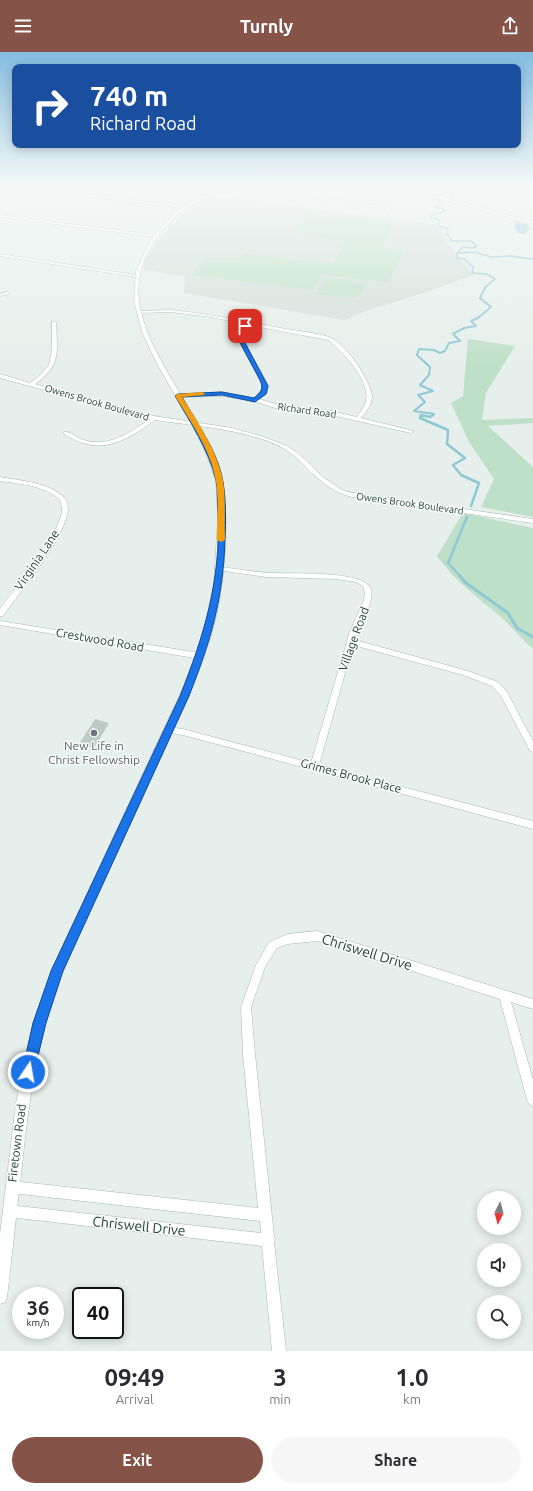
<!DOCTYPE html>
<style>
:root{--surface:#fff;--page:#f7f7f7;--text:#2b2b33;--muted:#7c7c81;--accent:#855347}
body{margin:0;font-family:Ubuntu,sans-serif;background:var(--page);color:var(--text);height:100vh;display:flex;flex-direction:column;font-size:15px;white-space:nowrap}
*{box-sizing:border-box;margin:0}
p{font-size:13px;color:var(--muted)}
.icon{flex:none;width:22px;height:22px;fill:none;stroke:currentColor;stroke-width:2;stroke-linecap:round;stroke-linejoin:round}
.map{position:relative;height:1299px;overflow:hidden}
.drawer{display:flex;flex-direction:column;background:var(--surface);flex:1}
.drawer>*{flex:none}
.banner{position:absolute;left:12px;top:12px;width:509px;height:84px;border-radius:8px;box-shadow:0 2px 10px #0003;background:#1a4fa0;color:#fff;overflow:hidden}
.needle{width:26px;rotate:186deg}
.fabs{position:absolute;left:477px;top:1139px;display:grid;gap:8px}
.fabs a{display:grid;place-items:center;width:44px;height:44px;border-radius:50%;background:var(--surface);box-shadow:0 2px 10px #0003;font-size:20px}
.speed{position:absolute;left:12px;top:1235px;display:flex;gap:8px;font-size:20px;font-weight:700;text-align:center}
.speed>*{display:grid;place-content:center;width:52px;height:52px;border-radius:50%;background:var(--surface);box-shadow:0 2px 10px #0003;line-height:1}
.speed small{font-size:10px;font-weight:400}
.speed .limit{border:2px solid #111;border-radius:6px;background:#fff;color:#111}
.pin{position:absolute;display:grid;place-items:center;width:34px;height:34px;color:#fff;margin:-17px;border-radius:8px;box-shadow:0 2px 6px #0006}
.me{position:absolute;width:44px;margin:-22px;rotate:12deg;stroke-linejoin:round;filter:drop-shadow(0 0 3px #0008)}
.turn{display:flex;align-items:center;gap:14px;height:84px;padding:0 12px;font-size:18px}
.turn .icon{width:52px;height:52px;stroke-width:2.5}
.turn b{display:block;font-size:28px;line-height:34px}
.eta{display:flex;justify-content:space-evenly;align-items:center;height:68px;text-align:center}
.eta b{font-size:24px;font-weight:700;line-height:28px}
.button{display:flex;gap:8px;margin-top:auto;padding:8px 12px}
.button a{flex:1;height:46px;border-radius:24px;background:var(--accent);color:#fff;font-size:16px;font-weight:700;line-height:46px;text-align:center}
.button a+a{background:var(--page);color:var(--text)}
header{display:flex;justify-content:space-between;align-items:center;height:52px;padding:0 12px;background:var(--accent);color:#fff;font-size:18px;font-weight:700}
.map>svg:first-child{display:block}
.built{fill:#d4dfda}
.green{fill:#bfe0c8}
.water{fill:#8ec9d4}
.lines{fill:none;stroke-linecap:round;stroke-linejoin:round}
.stream-far3{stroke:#8ec9d4;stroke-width:1.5}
.stream-far2{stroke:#8ec9d4;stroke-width:2}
.stream-far1{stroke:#8ec9d4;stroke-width:2.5}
.stream{stroke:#8ec9d4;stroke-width:3}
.building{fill:#bbcac4}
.minor-casing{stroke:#a8b8b2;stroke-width:1}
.tertiary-casing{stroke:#a8b8b2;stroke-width:1}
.minor{fill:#fff;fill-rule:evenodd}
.tertiary{fill:#fff;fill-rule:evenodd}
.route{fill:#1a73e8;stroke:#114b97}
.slow{fill:#f59e0b}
.worship-dot{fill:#6b7280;stroke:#f7fbf9;stroke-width:1.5}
.labels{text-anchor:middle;stroke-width:3;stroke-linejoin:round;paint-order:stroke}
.far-street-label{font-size:10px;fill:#24423a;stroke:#f7fbf9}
.street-label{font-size:12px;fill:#24423a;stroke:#f7fbf9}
.worship-label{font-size:12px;fill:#5b616d;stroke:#f7fbf9}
.near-street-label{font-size:14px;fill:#24423a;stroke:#f7fbf9}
</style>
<header><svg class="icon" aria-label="menu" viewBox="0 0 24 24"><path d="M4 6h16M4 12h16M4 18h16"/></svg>Turnly<svg class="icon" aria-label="share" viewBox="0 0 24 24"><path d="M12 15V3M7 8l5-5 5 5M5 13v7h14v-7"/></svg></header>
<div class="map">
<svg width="533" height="1299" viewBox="0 0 533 1299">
<rect width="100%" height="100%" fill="#e6efeb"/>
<!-- built -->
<polygon class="built" points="210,144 440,173 446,190 474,223 427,240 365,259 345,268 184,241 185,224 144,218 145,207 164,181 192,154"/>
<!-- green -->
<g class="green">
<polygon points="310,162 392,173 382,197 404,200 388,230 322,223 312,238 192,223 205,206 238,206 244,202 333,211 346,189 296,183"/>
<polygon points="326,226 367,231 360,244 350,246 315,242"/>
<polygon points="468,287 515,294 486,341 482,368 533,366 533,371 488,374 533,415 533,465 481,455 494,427 469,390 451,351 463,344"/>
<path d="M463,461L533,476V597C522,588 513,576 502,566C479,546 455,530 437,504Z"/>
</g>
<!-- water -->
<polygon class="water" points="515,169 527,172 530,177 524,182 518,181 515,176"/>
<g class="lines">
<!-- stream-far3 -->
<g class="stream-far3">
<polyline points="441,143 441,139 453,132"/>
<polyline points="438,147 437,148 444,152 433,155 443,156 444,160 434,162 430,165 439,168 439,174 448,177 446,182 450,185 451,189 471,189 477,194 472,196 463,195 457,201 457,206 464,207 473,215 472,221 487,222 495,227 485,235"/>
<polyline points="457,201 475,200 491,205 511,204 533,207"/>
</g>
<!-- stream-far2 -->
<g class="stream-far2">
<polyline points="421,364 424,364"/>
<polyline points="432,364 434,362 414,359 425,350 418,343 433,339 420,333 429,323 430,315 417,303 419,297 434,298 440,301 445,299 449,291 460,289 453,282 464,276 476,274 471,269 478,266 491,255 480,246 486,234"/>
</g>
<!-- stream-far1 -->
<g class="stream-far1">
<polyline points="433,363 430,365 421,363 420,366 448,378 447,392 465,406 453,413 461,423 479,431 471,454"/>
<polyline points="461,525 448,511 467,465"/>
</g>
<!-- stream -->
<polyline class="stream" points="460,524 466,531 508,561 517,576 533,585"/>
</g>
<!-- building -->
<polygon class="building" points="95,667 109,671 94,696 79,692"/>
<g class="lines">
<!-- minor casing -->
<g class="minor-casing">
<g id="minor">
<polygon points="0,132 184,154 186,155 184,156 0,134"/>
<polygon points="195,132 209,132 392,155 384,165 382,164 388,156"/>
<path d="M408,132C423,139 440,150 456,142C463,139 468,132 475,132L458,144L449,147L533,170V172L429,144L403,132Z"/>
<polygon points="0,163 156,183 158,184 156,185 0,165"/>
<polygon points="0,202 136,223 138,224 136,225 0,204"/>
<polygon points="7,240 9,241 9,242 0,244 0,242"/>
<path d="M171,258C210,262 247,270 286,277C298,279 320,281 331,286C345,291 371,329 372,344C372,353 366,360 361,366L414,379L411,381L331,363L278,357L254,349L222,344L177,345L176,344L179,342L222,340L254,346L262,340L263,334L238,287L240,277L244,272L211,265L171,260L139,261L137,260L139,259ZM249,273L328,288C343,300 370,328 366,348C365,355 360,360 357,365L331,359L279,353L259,347L266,342L269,334L242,287L244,277Z"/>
<path d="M52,269L56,270C57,299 62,313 35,332L154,364L232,376L267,386L287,394L299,402L324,426L344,439L353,441L533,467V471L352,445C340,442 329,436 320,428C307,418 298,404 283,396C247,377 195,374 155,368C124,390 100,405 64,382V380C71,379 77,386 84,388C108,396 131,380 150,367L0,326V322L30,331L39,324L49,313L52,298Z"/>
<path d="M0,425C22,429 48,430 65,446C67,449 68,454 68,458C65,486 20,540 3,564H0V557C16,536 61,482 62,457C62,454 60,450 60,448C44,433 20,432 0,429Z"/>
<path d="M220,515C237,517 254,520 272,521C290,522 365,518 371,537C375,549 359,576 355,588L468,619L498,630L507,640L533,689V700L530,699L501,644L492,634L463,623L353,593L319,713L533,769V777L183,683L165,680L164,678L165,676L168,675L183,677L311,711L345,596L350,579L364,548L365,542L363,534L356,530L336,527L267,525L218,518L217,517L218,516Z"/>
<polygon points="0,569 200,601 204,604 200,607 0,573"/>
<polygon points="317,879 533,947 533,957 511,950 533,1028 533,1054 529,1052 527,1048 500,947 317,889 288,892 277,896 265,915 251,955 255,1002 274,1184 275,1188 274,1190 286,1299 272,1299 262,1194 9,1165 5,1163 3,1159 5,1155 9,1153 261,1181 260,1169 12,1141 8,1139 6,1135 8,1131 12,1129 258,1156 243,1002 241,955 256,913 269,890 288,882"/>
</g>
</g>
<!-- tertiary casing -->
<g class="tertiary-casing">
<path id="tertiary" d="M230,132H237C222,139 206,144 192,153C160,172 134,210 139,249C142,271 152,293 163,312C179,342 201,371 214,403C229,443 227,488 222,530C216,587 190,640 167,691C144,742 121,792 98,842C86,868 73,893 63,920C37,985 28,1054 21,1123C16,1164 12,1204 7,1245L5,1250L0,1252V1182L16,1051L33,971L53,915L185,631L204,580L214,533L218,465L216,429L206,401L191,371L156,310L142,280L134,249L136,219L150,189L169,167L177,159L197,146Z"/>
</g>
<!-- minor -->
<use href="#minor" class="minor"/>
<!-- tertiary -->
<use href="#tertiary" class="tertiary"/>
</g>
<!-- sky -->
<linearGradient id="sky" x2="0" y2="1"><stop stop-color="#84bce0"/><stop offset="0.42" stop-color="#f4f8f6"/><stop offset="1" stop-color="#f4f8f6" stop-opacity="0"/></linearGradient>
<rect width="533" height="314" fill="url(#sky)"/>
<!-- route -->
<path class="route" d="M243,273L247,274L244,278L243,287L268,334L266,342L255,350L222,343L182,345C197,372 218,399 223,430C226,448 226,469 225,488C223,548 211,588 189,644L63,919L46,971L34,1020L33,1024L28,1026L23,1024L22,1020L33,971L51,919L180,644C204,584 221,528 218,461C217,451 218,438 216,428C208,397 191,371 175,344L178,342L222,340L254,346C261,340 264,337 260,328L238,287L239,277Z"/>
<!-- slow -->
<path class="slow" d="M202,340L205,342L204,343L182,345C198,371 217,398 223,429C226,447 224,469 225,488L221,490L217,488C217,469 219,448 216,429C211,398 191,370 175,344L178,342Z"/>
<!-- markers -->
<circle class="worship-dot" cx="94" cy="681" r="4"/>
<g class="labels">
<!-- far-street labels -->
<g class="far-street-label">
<text transform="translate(97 350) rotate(16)" y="4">Owens Brook Boulevard</text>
<text transform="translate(307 358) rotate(8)" y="4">Richard Road</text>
<text transform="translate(410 451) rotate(8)" y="4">Owens Brook Boulevard</text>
</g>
<!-- street labels -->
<g class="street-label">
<text transform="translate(37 508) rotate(-56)" y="4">Virginia Lane</text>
<text transform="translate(354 587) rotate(-70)" y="4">Village Road</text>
<text transform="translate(100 588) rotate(10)" y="4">Crestwood Road</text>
<text transform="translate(351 724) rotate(15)" y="4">Grimes Brook Place</text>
<text transform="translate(17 1091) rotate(-83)" y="4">Firetown Road</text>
</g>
<!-- worship labels -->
<g class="worship-label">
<text x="94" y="698">New Life in<tspan x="94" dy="14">Christ Fellowship</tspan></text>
</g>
<!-- near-street labels -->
<g class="near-street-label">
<text transform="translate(367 900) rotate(17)" y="5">Chriswell Drive</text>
<text transform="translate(139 1174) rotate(6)" y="5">Chriswell Drive</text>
</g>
</g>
</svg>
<div class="fabs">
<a><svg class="needle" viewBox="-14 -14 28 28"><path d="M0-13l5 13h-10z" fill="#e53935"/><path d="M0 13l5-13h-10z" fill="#7c7c81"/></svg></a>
<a><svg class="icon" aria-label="sound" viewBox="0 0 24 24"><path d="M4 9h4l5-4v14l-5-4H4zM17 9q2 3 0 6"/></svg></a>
<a><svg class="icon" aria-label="search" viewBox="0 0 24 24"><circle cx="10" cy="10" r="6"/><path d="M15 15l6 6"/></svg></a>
</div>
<div class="speed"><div>36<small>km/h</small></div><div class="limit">40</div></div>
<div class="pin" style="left:245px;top:274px;background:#d93025"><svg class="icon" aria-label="arrive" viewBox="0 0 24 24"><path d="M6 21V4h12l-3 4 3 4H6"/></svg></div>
<svg class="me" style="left:28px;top:1020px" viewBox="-20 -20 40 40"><circle r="17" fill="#1a73e8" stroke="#fff" stroke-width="3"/><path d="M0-11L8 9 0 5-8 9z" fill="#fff"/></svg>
<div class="banner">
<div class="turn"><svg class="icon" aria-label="right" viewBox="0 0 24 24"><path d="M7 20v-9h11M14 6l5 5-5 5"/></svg><div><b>740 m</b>Richard Road</div></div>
</div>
</div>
<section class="drawer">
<div class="eta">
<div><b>09:49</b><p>Arrival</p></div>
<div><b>3</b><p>min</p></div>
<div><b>1.0</b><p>km</p></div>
</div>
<div class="button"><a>Exit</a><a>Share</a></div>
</section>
